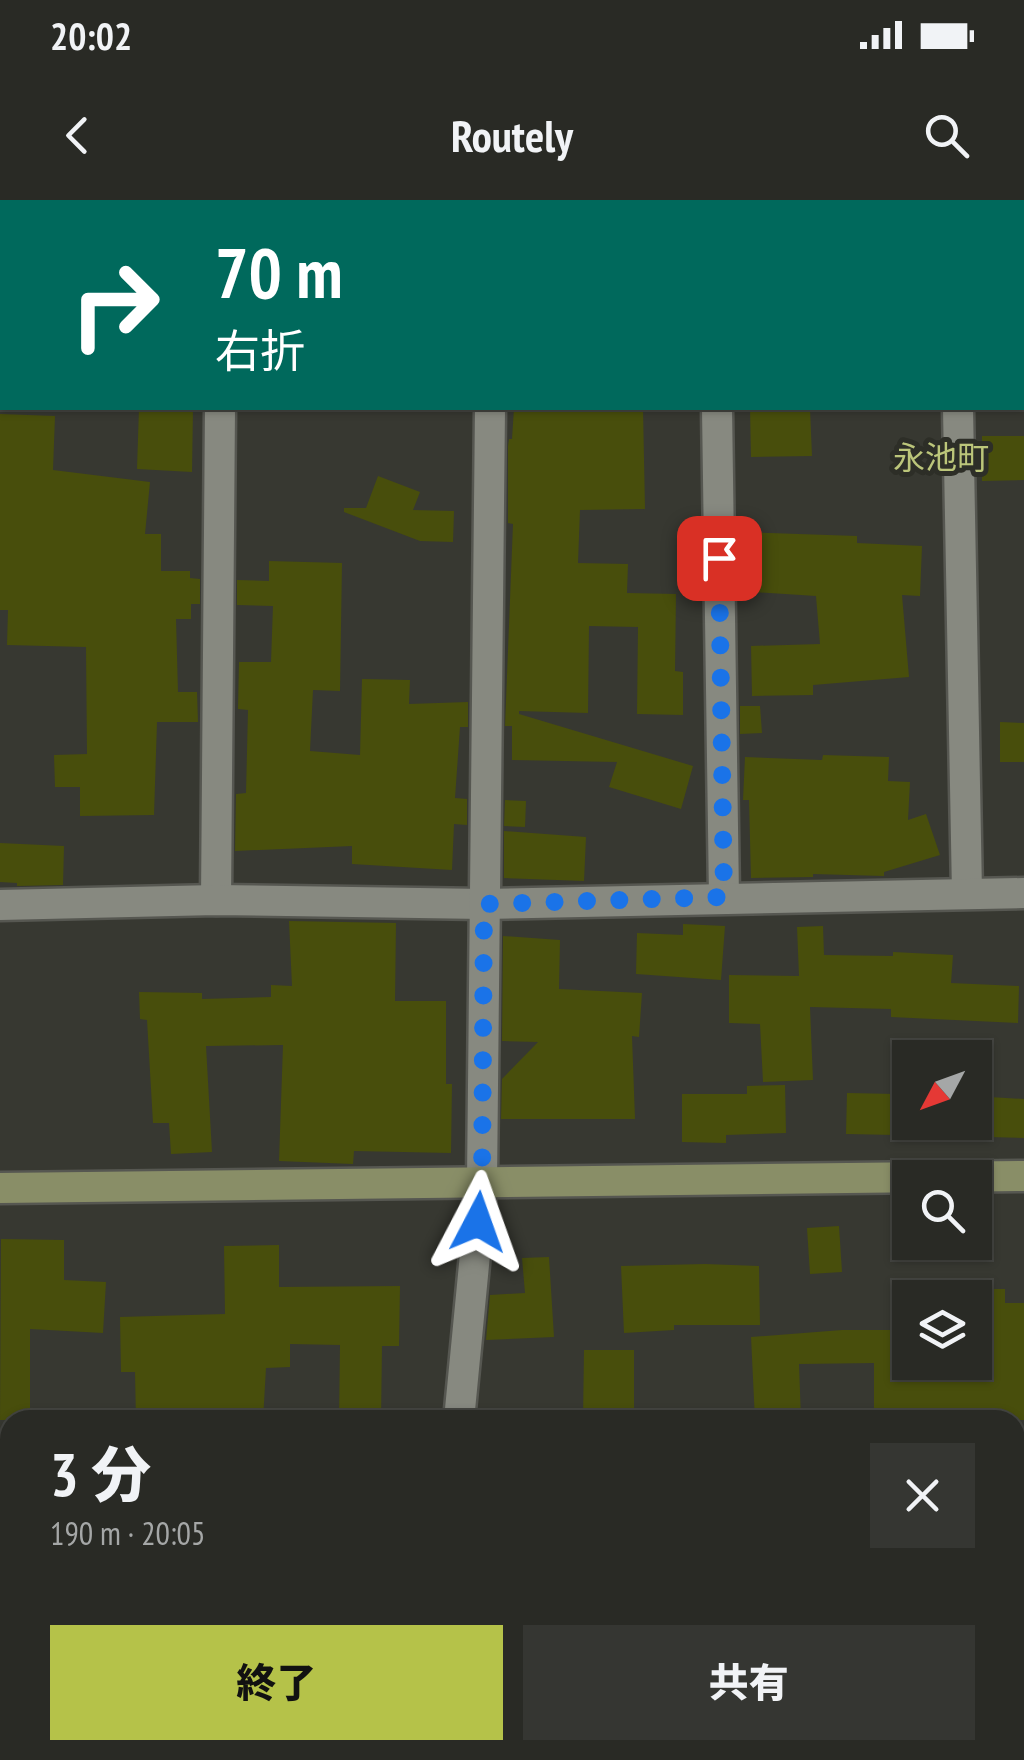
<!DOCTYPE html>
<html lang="ja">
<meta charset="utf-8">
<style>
:root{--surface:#292a25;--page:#353632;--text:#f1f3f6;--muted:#a5a7a7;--line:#454642;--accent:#b5c249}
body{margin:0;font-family:"PT Sans Narrow","Noto Sans JP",sans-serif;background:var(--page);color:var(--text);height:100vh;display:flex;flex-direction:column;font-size:38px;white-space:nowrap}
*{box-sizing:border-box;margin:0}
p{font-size:32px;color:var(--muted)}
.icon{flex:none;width:55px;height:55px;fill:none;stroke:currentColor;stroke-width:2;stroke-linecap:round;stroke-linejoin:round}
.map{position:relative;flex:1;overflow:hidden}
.drawer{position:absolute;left:0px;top:1210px;width:1025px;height:350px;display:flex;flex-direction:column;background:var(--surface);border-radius:30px 30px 0 0;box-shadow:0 2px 8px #0004,0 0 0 2px var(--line)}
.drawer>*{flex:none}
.top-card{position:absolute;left:0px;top:0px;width:1025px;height:210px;box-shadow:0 2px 8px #0004,0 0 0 2px var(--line);background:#00695c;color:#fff;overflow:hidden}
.needle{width:65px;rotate:229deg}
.fabs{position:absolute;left:892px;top:840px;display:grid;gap:20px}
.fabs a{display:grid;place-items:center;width:100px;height:100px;border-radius:0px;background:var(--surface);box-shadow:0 2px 8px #0004,0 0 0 2px var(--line);font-size:50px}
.pin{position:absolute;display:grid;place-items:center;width:85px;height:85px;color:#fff;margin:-42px;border-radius:20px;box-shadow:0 5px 15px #0006}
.me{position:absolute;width:110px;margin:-55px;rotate:4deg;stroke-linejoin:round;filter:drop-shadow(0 0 8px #0008)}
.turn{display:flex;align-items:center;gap:35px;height:210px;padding:0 50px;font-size:45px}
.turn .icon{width:130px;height:130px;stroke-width:2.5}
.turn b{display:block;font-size:70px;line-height:85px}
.round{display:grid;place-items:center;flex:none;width:105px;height:105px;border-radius:0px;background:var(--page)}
.overview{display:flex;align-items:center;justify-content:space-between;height:170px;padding:0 50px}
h1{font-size:60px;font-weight:800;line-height:75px}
.button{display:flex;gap:20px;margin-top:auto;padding:20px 50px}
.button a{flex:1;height:115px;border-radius:0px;background:var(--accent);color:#111;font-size:40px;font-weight:800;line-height:115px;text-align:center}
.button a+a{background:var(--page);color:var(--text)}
.status{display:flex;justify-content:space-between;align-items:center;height:70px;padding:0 50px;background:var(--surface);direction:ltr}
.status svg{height:28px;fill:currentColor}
header{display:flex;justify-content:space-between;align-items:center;height:130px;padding:0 50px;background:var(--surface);font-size:45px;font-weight:800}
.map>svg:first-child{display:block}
.building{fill:#484e0c}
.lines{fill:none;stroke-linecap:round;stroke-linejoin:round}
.street-casing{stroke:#565751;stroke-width:35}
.secondary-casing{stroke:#565751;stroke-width:35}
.street{stroke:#878980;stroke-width:30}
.secondary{stroke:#898e67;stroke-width:30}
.route{stroke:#1a73e8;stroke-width:18;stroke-dasharray:0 32.4}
.labels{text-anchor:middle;stroke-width:10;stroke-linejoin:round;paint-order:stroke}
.quarter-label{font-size:32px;fill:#bcc67a;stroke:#2d2e27}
</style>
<div class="status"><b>20:02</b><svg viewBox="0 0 49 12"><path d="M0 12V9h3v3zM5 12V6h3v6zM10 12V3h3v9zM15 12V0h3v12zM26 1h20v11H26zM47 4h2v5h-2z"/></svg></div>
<header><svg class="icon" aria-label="back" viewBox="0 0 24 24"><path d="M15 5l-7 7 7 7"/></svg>Routely<svg class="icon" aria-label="search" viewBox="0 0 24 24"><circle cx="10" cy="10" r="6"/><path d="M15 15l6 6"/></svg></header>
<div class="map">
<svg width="1024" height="1560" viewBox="0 0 1024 1560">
<rect width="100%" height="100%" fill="#373831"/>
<!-- building -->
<g class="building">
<polygon points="139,208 193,208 192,272 137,269"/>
<polygon points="514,208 643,208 645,309 580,310 578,363 628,364 627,393 676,394 675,471 683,472 683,515 637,514 638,427 589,426 588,513 519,511 519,514 693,566 681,609 609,587 617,562 512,560 512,526 505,526 513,324 508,323 508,246 509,239 512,239"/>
<polygon points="750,208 810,208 812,256 751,257"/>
<polygon points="0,214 55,216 53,270 150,282 145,334 161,334 161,371 190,371 190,378 200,379 200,404 191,404 191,419 176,419 178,492 197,492 198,522 157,522 154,615 80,616 80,587 55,587 54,555 87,554 86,447 7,445 8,410 0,410"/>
<polygon points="982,236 1024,236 1024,280 982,281"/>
<polygon points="378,276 420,292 413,310 454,311 453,342 420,341 344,312 344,308 366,308"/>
<polygon points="739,332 857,336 857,343 922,346 920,396 902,395 909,477 813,485 813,495 752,496 751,446 820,444 816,396 738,391"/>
<polygon points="269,361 342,363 340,491 313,490 310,551 360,555 362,479 410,480 409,504 468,502 468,527 460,527 455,598 467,599 467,625 454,624 452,670 352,664 352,646 235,651 236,594 246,593 248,510 238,509 239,462 271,462 273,406 237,405 237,380 269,381"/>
<polygon points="740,506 760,506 762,533 740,534"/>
<polygon points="1000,522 1024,523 1024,562 1000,562"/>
<polygon points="823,555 889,557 888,581 910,582 908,620 926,614 940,655 884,672 884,676 813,674 813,677 751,678 749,600 743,600 745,557 822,560"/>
<polygon points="505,600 526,601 525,627 504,626"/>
<polygon points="504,631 586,637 584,681 504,678"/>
<polygon points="0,643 64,646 63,685 17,686 17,683 0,682"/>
<polygon points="289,721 396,723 395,801 446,801 446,884 452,884 451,953 354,951 353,964 279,961 283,845 206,846 212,952 171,954 169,923 153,923 147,820 140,819 139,792 202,793 202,799 271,797 271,785 292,786"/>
<polygon points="683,724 725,726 721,780 636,774 637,733 683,735"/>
<polygon points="823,726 824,755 893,756 893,752 953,755 951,783 1019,786 1018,823 891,817 891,809 810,807 813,880 763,882 760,824 729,823 729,775 799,776 797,727"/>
<polygon points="503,736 560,740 559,789 642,793 639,837 632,836 635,919 501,919 502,879 538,842 502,841"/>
<polygon points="785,885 786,933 726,935 726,943 682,942 682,894 747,894 747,886"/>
<polygon points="847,893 896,894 896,935 846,934"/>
<polygon points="990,897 1024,899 1024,938 988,937"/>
<polygon points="839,1026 842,1072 810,1074 807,1028"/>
<polygon points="1,1039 64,1040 64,1080 106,1082 103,1133 30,1129 30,1220 0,1220"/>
<polygon points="279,1045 279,1087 400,1086 399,1146 382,1146 381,1220 339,1220 340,1145 290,1144 290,1167 266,1168 263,1220 136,1220 135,1172 121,1172 120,1117 225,1114 224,1046"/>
<polygon points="549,1057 554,1137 486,1140 490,1095 525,1093 522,1058"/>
<polygon points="705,1064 759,1066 760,1125 674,1125 674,1130 624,1133 621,1066"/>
<polygon points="975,1089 1005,1089 1005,1103 1024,1103 1024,1220 874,1220 874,1163 799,1164 801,1220 755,1220 751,1137 842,1130 910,1130 910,1162 975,1162"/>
<polygon points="584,1150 634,1150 634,1220 583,1220"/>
</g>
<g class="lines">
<!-- street casing -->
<g class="street-casing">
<g id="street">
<polyline points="714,0 714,2"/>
<polyline points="954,0 955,2"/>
<polyline points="221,2 221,0"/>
<polyline points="492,2 492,0"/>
<polyline points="717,208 724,697"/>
<polyline points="958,208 967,693"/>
<polyline points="216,700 220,208"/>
<polyline points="0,705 216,700 484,704 1024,693"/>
<polyline points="459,1220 482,982 490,208"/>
<polyline points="1015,1259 1024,1259"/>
<polyline points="0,1278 10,1278"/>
<polyline points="1015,1461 1024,1461"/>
<polyline points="145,1560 146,1550"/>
<polyline points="425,1560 426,1550"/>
<polyline points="651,1560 652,1550"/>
<polyline points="901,1560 901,1550"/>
</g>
</g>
<!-- secondary casing -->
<g class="secondary-casing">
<polyline id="secondary" points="0,988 1024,976"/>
</g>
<!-- street -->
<use href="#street" class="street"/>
<!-- secondary -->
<use href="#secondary" class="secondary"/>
</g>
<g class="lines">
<!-- route -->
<polyline class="route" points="478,1022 482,982 484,704 724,697 719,358"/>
</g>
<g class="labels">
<!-- quarter labels -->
<g class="quarter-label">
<text x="941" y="269">永池町</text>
</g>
</g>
</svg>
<div class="fabs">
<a><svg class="needle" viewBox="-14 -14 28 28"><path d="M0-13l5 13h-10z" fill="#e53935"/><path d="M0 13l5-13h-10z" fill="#a5a7a7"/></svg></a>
<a><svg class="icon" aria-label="search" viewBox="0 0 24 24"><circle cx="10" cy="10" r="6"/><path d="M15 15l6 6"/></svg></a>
<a><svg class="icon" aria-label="layers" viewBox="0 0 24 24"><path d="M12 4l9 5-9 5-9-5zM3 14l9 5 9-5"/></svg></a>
</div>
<div class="pin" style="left:719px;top:358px;background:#d93025"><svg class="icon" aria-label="arrive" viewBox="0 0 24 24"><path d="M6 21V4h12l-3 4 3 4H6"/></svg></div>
<svg class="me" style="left:478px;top:1022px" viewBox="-20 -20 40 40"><path d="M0-17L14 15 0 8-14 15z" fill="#1a73e8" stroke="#fff" stroke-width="4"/></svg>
<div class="top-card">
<div class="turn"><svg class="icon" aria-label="right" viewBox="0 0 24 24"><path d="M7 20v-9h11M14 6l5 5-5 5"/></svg><div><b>70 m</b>右折</div></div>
</div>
<section class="drawer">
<div class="overview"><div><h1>3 分</h1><p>190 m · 20:05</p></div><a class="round"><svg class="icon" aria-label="close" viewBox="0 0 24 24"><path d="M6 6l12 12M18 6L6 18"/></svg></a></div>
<div class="button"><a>終了</a><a>共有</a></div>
</section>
</div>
